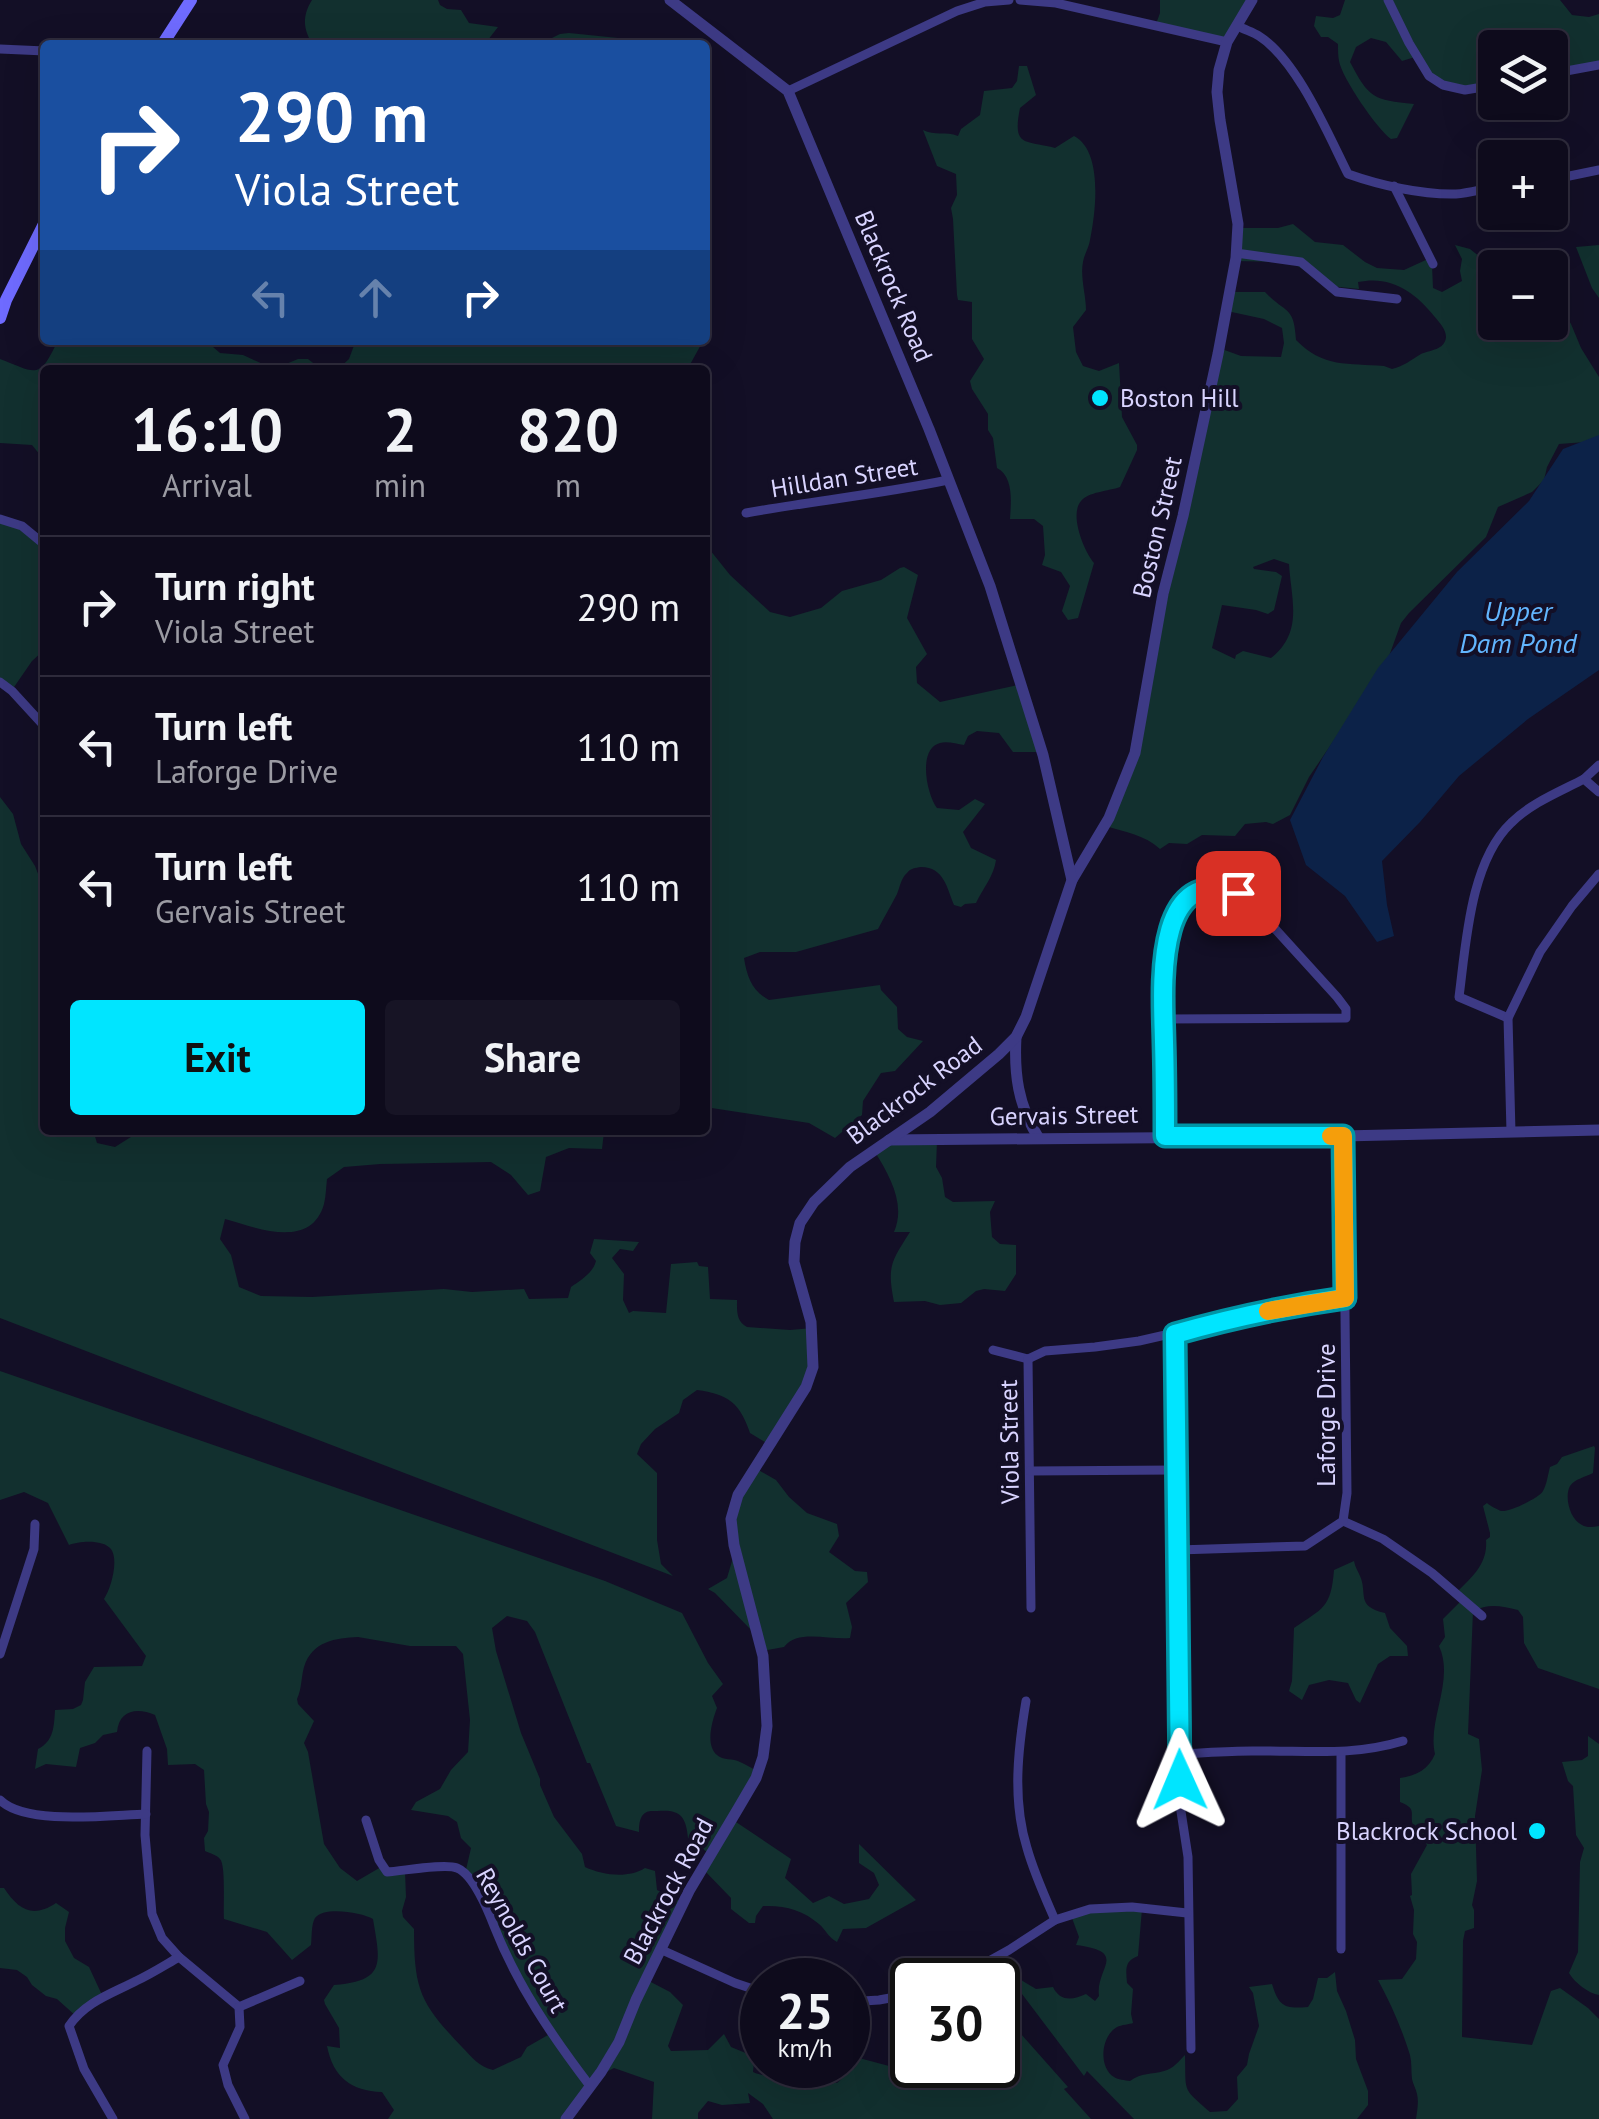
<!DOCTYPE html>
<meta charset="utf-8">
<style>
:root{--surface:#0e0b1c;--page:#171425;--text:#f1f3f6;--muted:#9b9ba3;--line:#2e2b3b;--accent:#00e5ff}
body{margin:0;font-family:"PT Sans",sans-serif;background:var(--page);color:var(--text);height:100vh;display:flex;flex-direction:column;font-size:38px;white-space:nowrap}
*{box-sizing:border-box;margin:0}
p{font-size:32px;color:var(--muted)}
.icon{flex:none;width:55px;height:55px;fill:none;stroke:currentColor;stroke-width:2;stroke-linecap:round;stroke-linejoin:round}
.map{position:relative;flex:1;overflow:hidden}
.details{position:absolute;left:40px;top:365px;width:670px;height:770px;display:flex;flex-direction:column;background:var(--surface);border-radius:10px;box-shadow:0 10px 40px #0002,0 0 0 2px var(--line)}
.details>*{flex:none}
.banner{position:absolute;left:40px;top:40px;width:670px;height:305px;border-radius:10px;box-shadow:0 10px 40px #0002,0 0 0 2px var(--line);background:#1a4fa0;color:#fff;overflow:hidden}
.controls{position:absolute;left:1478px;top:30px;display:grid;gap:20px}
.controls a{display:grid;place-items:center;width:90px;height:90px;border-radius:10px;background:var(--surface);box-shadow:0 10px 40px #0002,0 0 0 2px var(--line);font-size:50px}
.speed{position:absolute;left:740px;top:1958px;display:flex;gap:20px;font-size:50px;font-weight:700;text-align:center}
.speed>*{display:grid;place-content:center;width:130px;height:130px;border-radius:50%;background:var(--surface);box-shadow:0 10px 40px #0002,0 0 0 2px var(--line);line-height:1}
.speed small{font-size:25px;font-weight:400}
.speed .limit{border:5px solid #111;border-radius:15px;background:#fff;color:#111}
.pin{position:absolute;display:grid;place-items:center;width:85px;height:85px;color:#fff;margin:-42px;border-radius:20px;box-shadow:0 5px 15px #0006}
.me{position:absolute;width:110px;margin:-55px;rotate:359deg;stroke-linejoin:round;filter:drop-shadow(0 0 8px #0008)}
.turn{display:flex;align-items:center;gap:35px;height:210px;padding:0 30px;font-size:45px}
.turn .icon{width:130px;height:130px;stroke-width:2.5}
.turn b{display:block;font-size:70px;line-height:85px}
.lanes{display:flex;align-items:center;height:95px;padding:0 30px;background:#0003;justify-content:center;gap:50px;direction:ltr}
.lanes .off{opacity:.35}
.eta{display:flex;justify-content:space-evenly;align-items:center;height:170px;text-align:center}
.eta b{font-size:60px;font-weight:700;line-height:70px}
.button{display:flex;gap:20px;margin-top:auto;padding:20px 30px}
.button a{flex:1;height:115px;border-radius:10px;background:var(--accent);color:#111;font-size:40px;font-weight:700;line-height:115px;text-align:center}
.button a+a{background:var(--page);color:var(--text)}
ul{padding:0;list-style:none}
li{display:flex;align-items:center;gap:30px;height:140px;padding:0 30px;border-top:2px solid var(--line)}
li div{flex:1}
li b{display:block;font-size:38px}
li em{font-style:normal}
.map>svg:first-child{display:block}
.green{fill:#12302f;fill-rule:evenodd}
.water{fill:#0c2248}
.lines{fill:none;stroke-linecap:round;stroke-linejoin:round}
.minor{stroke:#3d3a85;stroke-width:9}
.tertiary{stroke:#3d3a85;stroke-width:11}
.secondary{stroke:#6f6bff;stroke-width:12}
.route-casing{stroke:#0095a6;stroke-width:25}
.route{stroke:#00e5ff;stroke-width:18}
.slow{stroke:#f59e0b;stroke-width:18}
.poi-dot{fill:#00e5ff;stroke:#130f26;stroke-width:4}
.labels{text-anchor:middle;stroke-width:8;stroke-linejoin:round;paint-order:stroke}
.street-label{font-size:25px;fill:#d9d4ff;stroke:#130f26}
.poi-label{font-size:25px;fill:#d9d4ff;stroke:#130f26;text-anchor:start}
.water-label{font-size:28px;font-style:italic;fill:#62b6ff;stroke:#130f26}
</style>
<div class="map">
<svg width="1599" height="2119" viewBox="0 0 1599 2119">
<rect width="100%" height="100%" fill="#130f26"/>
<!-- green -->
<g class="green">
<path d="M312,0H438L440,5L447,9L461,10L469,23L498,27L484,45H313C303,29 302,16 312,0Z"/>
<polygon points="1160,0 1253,0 1229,39 1156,24 1160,13"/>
<path d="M1345,0H1560L1572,15L1589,17L1599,14V66L1550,75V48H1495V86H1442L1415,57L1402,61L1386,42L1371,38L1356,47L1350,62C1369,98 1373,100 1414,104L1397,138L1391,139C1377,129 1342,78 1339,61C1338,56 1338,50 1338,44L1328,37H1321L1314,26L1316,16L1333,18L1340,15Z"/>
<polygon points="569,33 618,38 635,45 538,45 560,34"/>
<path d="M1019,66H1027L1036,95L1020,108C1012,148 1025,140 1055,148L1074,136C1103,151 1096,211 1090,240C1089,247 1084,255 1083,262C1080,277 1086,295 1086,310L1073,327L1076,352L1083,366L1099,371L1119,363L1122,417L1137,445V450L1120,487C1109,491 1088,492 1081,501C1069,515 1084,551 1094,563L1078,618L1068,620L1062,611L1070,586L1061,572L1042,565L1045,555L1043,526L1034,519H1010C1011,502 1014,477 997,468L993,438L988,430V414L972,389L970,381L984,359L972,339V302L958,300L957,295L953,219L951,208L957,195L956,174L937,166L923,130C934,136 946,131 958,136L961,129L980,115L984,91L1012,88L1017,81Z"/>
<path d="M1293,224L1315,242L1343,245L1365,262L1377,268L1404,270L1428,259L1432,265L1433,288L1442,292L1462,281L1460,271L1462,259L1455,245L1470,249L1495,269V322H1550V285L1553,295L1571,324L1581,348L1599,377V441L1559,444L1547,467L1544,480L1532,492L1498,507L1486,537L1409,613L1401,623L1388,659L1377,677L1309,777L1290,815L1273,824L1266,822L1245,824L1235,836L1202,835L1187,844L1169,843L1160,849C1145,835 1125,832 1106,826L1135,755L1219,348L1241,356L1281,357L1284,343L1282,328L1264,319L1227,311L1232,292H1265C1286,314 1294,305 1296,340C1323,368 1348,363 1384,366L1392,369C1404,366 1411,360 1421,354C1430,350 1445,350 1446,337C1446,329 1439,322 1434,316C1415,292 1391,275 1358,282L1359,289L1330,286L1291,262L1235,261L1238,228H1278ZM1274,559L1289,564C1291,599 1304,632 1271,658L1243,651L1236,655L1235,659L1212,648L1222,605L1256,610L1268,614L1274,610L1282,576L1276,572L1254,569L1253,567Z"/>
<polygon points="1599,245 1599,298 1592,288 1576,247"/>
<path d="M58,340H205L220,353L243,355L267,366L279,367L298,359H308L322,370H45V461L32,445L0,443V359C37,373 39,381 58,340Z"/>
<polygon points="356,340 703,340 703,341 687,370 337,370 349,359"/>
<polygon points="0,521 19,529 45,549 45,649 32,661 12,690 0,682"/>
<path d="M705,549L710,550L730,575L770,612L790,617L821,608L842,591L881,580L900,568L904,567L918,575L907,618L927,654L916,667L917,683L940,702L1022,684L1040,752H1013L999,733L977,731L968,736L964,745C957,744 947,741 940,743C917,749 927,795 937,808L959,810L975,799L985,804L963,832L971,848L996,860C994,876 983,888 976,903L965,904L961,907L954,905C947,888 944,867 921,867C915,868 911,868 907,873C901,878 900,887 897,894C891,906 884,917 878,929L796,952H760L744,958C747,977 752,991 769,1000L880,985L881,990L897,1007L898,1029L907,1037L923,1041L895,1071L881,1073L863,1101L862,1115L835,1138L809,1123L705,1107Z"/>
<path d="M0,797L13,814L21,844L35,866L45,892V1130H93L97,1143L115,1147L142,1130H610L604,1132L602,1149L569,1148L546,1157L540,1191L528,1195L511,1175L491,1162L380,1164L344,1167L327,1179C326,1187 326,1196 324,1204C311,1250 257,1228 225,1219L220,1239L231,1255L239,1287L261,1296L312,1297L444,1289L472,1292L524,1289L529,1299L568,1298L571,1287C581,1280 593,1273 596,1261L590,1253L594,1239L639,1242L633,1251L620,1249L612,1258L624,1274L623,1300L629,1313L633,1311L666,1313L671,1264L697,1262L699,1266L708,1267L710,1299L737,1300C737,1311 736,1321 747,1327L790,1330L813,1328V1367L768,1444L750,1433C740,1403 728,1394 697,1390L683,1400L679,1413L655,1429L641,1444L637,1454L657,1473V1540L661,1564L673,1576L0,1318Z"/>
<path d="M937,1141L936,1167L942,1178L945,1197L953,1202L995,1201L990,1212L992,1237L1000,1244L1016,1245V1274L1005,1291L984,1289L976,1291L961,1303L940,1305L925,1301L894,1302C887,1266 891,1262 910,1232H894C906,1205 890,1176 875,1152L888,1142Z"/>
<path d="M0,1371L605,1581L682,1613L708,1663L723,1684L712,1696L717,1708C712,1721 705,1745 717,1755C723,1761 733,1758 740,1762C745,1764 750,1767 755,1770L733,1820L791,1859L785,1878L813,1903L829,1896L844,1904L869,1899L879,1885L874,1873L859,1863V1844L916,1900L866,1928L843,1929L837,1942C828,1937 826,1930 819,1924C803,1910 784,1905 763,1906L756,1916L755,1923H749L731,1909V1898L703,1869L707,1852L688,1838C686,1815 679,1809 657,1811C650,1811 647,1810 642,1816C639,1821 639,1827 639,1832L616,1826L590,1763H587L535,1632L527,1621L507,1616L492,1628L496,1651L521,1733L540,1779V1785L554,1817L582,1854L585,1867C602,1875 628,1879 645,1868L655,1871L657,1890L681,1902L647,1980L670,1992L683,2005L668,2046L671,2051L708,2050L724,2034L731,2047L748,2054L760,2055L754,2062L753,2072C772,2081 789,2070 808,2065L821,2077L837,2083L855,2067L859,2058L889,2066L892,2072L903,2079L915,2078L926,2066H950L967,2071L978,2065H998C998,2047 1004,2034 1005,2016L1068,2087L1064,2089L1091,2119H773L763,2104L748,2093L750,2103L722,2105L708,2101L698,2113V2119H652L654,2082L614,2068L594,2078L565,2119H388L394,2110L382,2092C351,2091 333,2077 327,2046L340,2048L339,2028L325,2004L324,2000L334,1985C387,1981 380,1962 373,1919C362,1912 323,1906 315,1918C311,1925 312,1937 311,1945L292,1960L267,1932L224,1919C223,1908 226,1865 220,1859C217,1855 209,1853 205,1851L204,1838L208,1831L209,1812L206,1804L204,1770L195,1764L168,1765L167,1749L155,1715C137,1707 119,1710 117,1732L103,1735L95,1743L80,1748L76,1767L46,1764L35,1769L38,1749C54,1741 54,1726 55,1710L73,1709L81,1705L83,1700L85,1682L94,1667L142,1666L146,1656L104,1599C111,1589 119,1560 111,1549C103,1539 79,1541 69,1545L48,1503L24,1492L0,1500ZM358,1637L410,1646H456L463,1654L470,1720L468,1752L451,1770L440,1789L416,1802L411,1810L448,1816L457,1822L461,1838L471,1848L465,1874L487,1910L548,2035L527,2047L521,2057L493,2070C479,2067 472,2057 462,2047C420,2003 414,1990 414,1929L403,1917L402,1911L406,1897L405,1872L381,1867L357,1881L340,1868L324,1844L308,1752L304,1743L314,1721L298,1704L297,1699C302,1688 301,1678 304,1667C312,1641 336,1638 358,1637Z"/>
<path d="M1594,1446L1595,1448L1593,1473C1585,1477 1575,1479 1570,1486C1564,1497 1570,1520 1582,1525C1587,1528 1593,1527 1599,1526V1689L1538,1668L1524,1643L1523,1617L1518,1610C1502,1606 1488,1603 1473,1611L1468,1734L1479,1739L1482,1770L1475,1816L1477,1881L1472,1905L1474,1910V1928L1465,1931L1463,1941L1462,2037L1532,2045L1551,1991L1560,1988L1588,2008L1599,2019V2119H1416C1417,2112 1419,2102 1417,2094C1416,2089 1413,2084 1412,2079C1411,2071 1412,2063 1410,2055C1402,2029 1391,2004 1378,1980L1402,1979L1416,1959L1417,1942L1413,1934L1414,1910L1410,1896L1412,1895L1411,1874L1427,1845C1423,1840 1416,1832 1413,1826C1409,1813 1418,1809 1400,1802V1778C1416,1776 1429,1769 1435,1754C1427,1721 1455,1680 1439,1646L1445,1637L1443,1619L1461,1601L1456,1593C1472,1577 1488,1564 1486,1540L1490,1537V1533L1483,1506L1487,1503C1489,1505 1498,1510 1501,1511C1510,1512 1539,1498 1543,1491C1547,1484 1548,1474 1550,1467L1557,1464L1562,1457Z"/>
<path d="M755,1468L776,1480L789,1497L807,1513L837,1524L839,1536L829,1552L855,1571L867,1572L868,1582L846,1603L852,1627L850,1638C829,1640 797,1629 784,1647L762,1651L756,1635L715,1593L708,1589L727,1578L735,1551L732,1516Z"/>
<path d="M1354,1561C1355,1567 1358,1571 1360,1576C1368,1594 1355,1606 1385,1613L1390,1628L1407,1646L1408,1656H1390L1378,1664L1360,1703L1356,1700L1348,1683L1329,1680L1309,1685L1302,1700L1289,1691L1292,1681L1294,1628C1323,1608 1331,1608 1334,1570Z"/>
<path d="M1588,1736L1599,1744V1995C1588,1993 1575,1983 1569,1973L1578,1952L1580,1862L1584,1848L1576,1835L1573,1786L1568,1781L1562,1762L1582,1760L1588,1756Z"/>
<path d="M0,1888H4C18,1909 32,1919 56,1903L69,1912L65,1928V1941L74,1958L89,1967L102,1995L76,2016L57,1999L46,1996L32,1985L27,1977L17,1970L0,1968Z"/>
<path d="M1142,1909L1138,1956C1124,1961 1126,1970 1127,1983L1133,1989L1131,2014L1133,2023C1130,2024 1121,2025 1117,2027C1101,2036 1098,2067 1114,2077C1118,2080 1125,2080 1130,2081C1142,2072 1151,2075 1164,2071C1173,2069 1179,2061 1185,2055C1186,2094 1182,2087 1210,2112L1227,2111L1238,2099L1237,2077L1247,2065L1249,2054L1259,2026L1253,1993L1249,1987L1272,1984C1279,2007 1285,2009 1308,2007L1313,1999L1318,1978H1327L1335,1972L1337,1991L1346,2011L1355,2040L1356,2059L1368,2091V2105L1357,2119H1134L1087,2071L1084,2076L1022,1994L1021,1980L1036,1989L1053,1987C1060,2002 1073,2000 1086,1994L1095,2001L1099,1996C1095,1968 1130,1952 1076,1945L1079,1937L1072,1918L1087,1910Z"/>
</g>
<!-- water -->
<polygon class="water" points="1599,435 1599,670 1528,719 1459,776 1420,822 1382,861 1387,905 1394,936 1377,942 1345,896 1306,865 1290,820 1323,757 1378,668 1457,572 1529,501 1563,449"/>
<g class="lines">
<!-- minor -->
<g class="minor">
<polyline points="1020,0 1056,3 1227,42"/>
<polyline points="1388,0 1409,43 1429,76 1443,85 1465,90 1495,85"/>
<path d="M1238,26C1245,30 1253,32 1259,36C1297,60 1328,134 1348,174C1379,185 1422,195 1456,194C1469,193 1482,189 1495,187"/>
<polyline points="0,49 45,51"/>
<polyline points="1550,74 1599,65"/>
<polyline points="788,91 957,11 985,2 1009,0"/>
<polyline points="1550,180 1599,170"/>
<polyline points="1394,186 1433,264"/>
<polyline points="1236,253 1301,262 1337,292 1397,299"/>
<path d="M746,513C813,501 881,494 948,480"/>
<polyline points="0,519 22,526 45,545"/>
<polyline points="0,682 12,691 45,727"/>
<polyline points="1584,779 1599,765"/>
<path d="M1221,887L1238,893L1258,910L1337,997L1346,1009V1018L1164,1019C1164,983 1158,901 1205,889C1210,887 1215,888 1221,887Z"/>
<path d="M1508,1018L1459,997C1466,944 1470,862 1511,823C1531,803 1559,792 1584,779L1599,792"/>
<polyline points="1164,1019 1165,1136"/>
<polyline points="1511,1132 1508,1018 1540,952 1572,906 1599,874"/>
<polyline points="1175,1334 1180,1805 1188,1857 1191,2049"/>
<polyline points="993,1350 1028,1359"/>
<polyline points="1028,1359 1045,1351 1095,1347 1139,1341 1292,1306 1345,1298"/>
<polyline points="1028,1359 1031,1608"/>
<polyline points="1030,1471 1175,1470"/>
<polyline points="1343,1521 1383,1539 1432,1573 1482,1616"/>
<polyline points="1178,1550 1305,1546 1343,1521 1347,1493 1343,1136"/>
<polyline points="0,1654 34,1549 35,1524"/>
<path d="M1026,1701C1018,1749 1012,1800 1027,1848C1034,1873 1045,1897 1055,1920"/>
<polyline points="147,1751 145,1835 152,1914 162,1938 179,1957 239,2007"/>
<polyline points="1341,1753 1341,1949"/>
<path d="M1180,1754C1204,1753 1228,1751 1252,1751C1305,1750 1350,1757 1403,1741"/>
<path d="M0,1800C26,1826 110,1815 146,1814"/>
<path d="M366,1820L379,1860L387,1872C403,1871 445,1863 457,1868C473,1874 488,1910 494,1926C517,1985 552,2036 590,2086"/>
<polyline points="662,1950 735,1983 762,1992"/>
<polyline points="955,1980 1009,1950 1055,1920 1090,1909 1132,1907 1187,1913"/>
<polyline points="848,2002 879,2000 912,1994"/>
<polyline points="239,2007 240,2027 223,2065 228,2085 245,2119"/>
<polyline points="239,2007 300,1981"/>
<path d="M113,2119L84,2069L69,2026C85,2002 111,1994 136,1981C151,1974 165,1965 179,1957"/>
</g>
<!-- tertiary -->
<g class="tertiary">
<polyline points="1072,880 1109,818 1135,753 1163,594 1183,516 1218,354 1236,258 1238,224 1220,120 1217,92 1219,70 1227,42 1252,0"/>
<path d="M1016,1037C1014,1074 1018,1105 1038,1137"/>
<polyline points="889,1140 1343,1136 1599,1130"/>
<polyline points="566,2119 601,2072 619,2042 636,2000 689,1891 739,1807 756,1778 763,1757 767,1726 763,1656 734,1545 731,1519 738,1495 806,1387 813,1367 811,1322 794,1262 795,1242 800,1223 814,1202 850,1167 930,1112 999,1054 1016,1037 1026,1017 1072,880 1043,755 990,586 929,429 788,91 670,0"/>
</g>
<!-- secondary -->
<g class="secondary">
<polyline points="162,45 191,0"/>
<polyline points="0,318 6,300 45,222"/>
</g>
</g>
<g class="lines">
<!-- route casing -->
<g class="route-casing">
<path id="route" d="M1180,1780L1175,1334C1231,1318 1287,1306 1345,1298L1343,1136H1165C1165,1105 1165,1074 1164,1042C1163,991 1152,863 1238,893"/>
</g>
<!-- route -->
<use href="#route" class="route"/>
<!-- slow -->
<polyline class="slow" points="1268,1311 1345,1298 1343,1136 1331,1136"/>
</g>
<!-- markers -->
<g class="poi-dot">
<circle cx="1100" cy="398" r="10"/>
<circle cx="1537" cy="1831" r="10"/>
</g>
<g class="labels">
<!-- street labels -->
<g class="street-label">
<text transform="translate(894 286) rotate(67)" y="9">Blackrock Road</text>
<text transform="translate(844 477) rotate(-9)" y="9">Hilldan Street</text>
<text transform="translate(1157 527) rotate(-77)" y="9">Boston Street</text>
<text transform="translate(914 1090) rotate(-37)" y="9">Blackrock Road</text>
<text transform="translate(1064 1115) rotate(-1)" y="9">Gervais Street</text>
<text transform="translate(1326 1415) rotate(-90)" y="9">Laforge Drive</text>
<text transform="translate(1009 1442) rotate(-91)" y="9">Viola Street</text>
<text transform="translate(668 1891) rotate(-62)" y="9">Blackrock Road</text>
<text transform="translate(522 1940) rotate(61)" y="9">Reynolds Court</text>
</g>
<!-- poi labels -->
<g class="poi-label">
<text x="1120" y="407">Boston Hill</text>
<text x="1517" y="1840" text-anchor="end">Blackrock School</text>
</g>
<!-- water labels -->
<g class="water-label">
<text x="1518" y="621">Upper<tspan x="1518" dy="32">Dam Pond</tspan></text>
</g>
</g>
</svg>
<div class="controls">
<a><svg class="icon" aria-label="layers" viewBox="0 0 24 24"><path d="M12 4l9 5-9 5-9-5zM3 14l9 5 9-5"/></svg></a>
<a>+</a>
<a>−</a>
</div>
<div class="speed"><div>25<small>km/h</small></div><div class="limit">30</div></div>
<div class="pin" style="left:1238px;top:893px;background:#d93025"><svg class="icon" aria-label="arrive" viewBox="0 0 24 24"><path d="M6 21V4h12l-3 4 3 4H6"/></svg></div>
<svg class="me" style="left:1180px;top:1780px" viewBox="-20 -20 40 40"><path d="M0-17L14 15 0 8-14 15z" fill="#00e5ff" stroke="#fff" stroke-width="4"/></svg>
<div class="banner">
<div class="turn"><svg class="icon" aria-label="right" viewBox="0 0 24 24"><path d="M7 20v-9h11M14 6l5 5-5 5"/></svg><div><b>290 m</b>Viola Street</div></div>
<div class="lanes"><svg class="icon off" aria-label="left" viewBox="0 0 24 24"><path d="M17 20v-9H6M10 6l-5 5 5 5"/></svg><svg class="icon off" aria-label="ahead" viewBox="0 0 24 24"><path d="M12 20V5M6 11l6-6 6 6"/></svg><svg class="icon" aria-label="right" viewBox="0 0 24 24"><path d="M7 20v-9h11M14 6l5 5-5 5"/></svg></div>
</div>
<section class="details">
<div class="eta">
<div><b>16:10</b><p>Arrival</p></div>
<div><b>2</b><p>min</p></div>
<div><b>820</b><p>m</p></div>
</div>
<ul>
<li><svg class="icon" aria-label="right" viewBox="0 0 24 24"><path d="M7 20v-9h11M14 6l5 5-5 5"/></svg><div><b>Turn right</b><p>Viola Street</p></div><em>290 m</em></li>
<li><svg class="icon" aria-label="left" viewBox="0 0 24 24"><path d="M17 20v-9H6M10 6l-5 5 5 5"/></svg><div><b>Turn left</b><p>Laforge Drive</p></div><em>110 m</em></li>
<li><svg class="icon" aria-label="left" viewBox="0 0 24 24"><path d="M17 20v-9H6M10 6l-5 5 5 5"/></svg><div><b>Turn left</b><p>Gervais Street</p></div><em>110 m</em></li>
</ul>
<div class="button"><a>Exit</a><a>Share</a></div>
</section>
</div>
